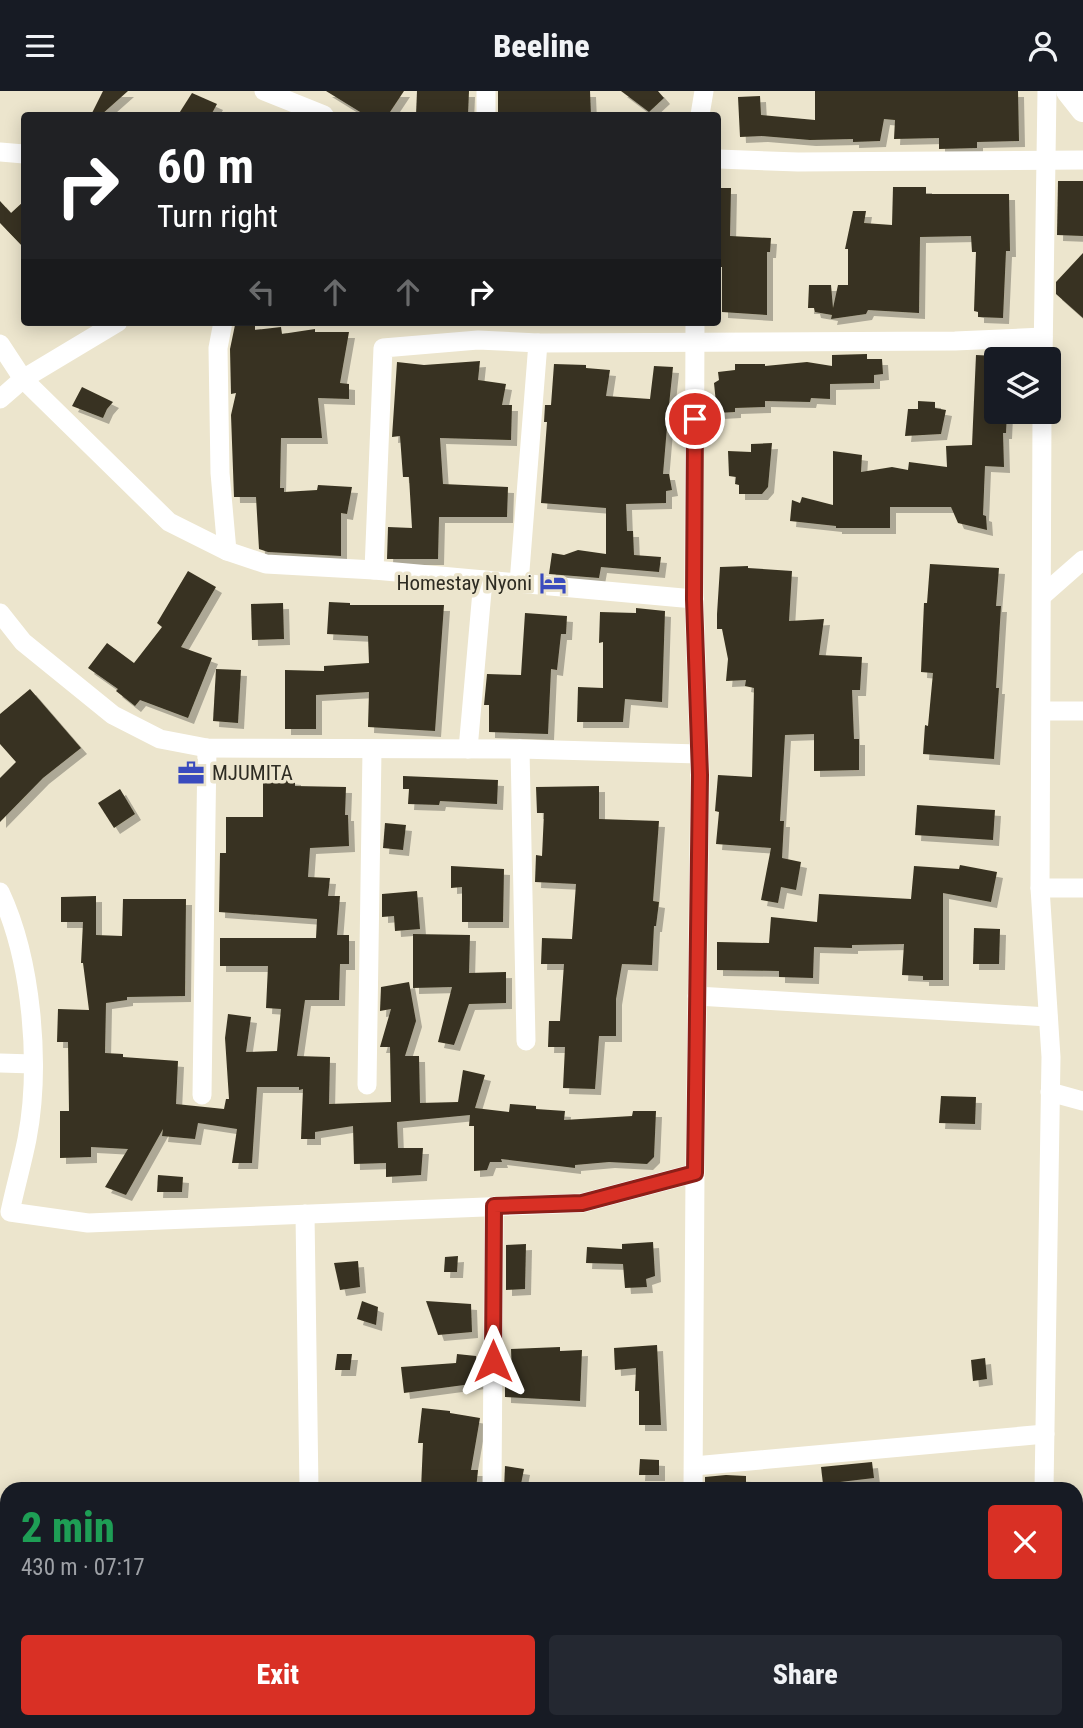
<!DOCTYPE html>
<meta charset="utf-8">
<style>
:root{--surface:#171b24;--page:#242831;--text:#f1f3f6;--muted:#9ea1a6;--accent:#d93025}
body{margin:0;font-family:"Roboto Condensed",sans-serif;background:var(--page);color:var(--text);height:100vh;display:flex;flex-direction:column;font-size:26px;white-space:nowrap}
*{box-sizing:border-box;margin:0}
p{font-size:23px;color:var(--muted)}
.icon{flex:none;width:38px;height:38px;fill:none;stroke:currentColor;stroke-width:2;stroke-linecap:round;stroke-linejoin:round}
.map{position:relative;flex:1;overflow:hidden}
.drawer{position:absolute;left:0px;top:1391px;width:1083px;height:247px;display:flex;flex-direction:column;background:var(--surface);border-radius:21px 21px 0 0;box-shadow:0 4px 18px #0003}
.drawer>*{flex:none}
.banner{position:absolute;left:21px;top:21px;width:700px;height:214px;border-radius:7px;box-shadow:0 4px 18px #0003;background:#202124;color:#fff;overflow:hidden}
.controls{position:absolute;left:984px;top:256px;display:grid;gap:14px}
.controls a{display:grid;place-items:center;width:77px;height:77px;border-radius:7px;background:var(--surface);box-shadow:0 4px 18px #0003;font-size:35px}
.pin{position:absolute;display:grid;place-items:center;width:60px;height:60px;color:#fff;margin:-30px;border:4px solid #fff;border-radius:50%;box-shadow:0 2px 7px #0007}
.me{position:absolute;width:77px;margin:-38px;rotate:0deg;stroke-linejoin:round;filter:drop-shadow(0 0 5px #0008)}
.turn{display:flex;align-items:center;gap:24px;height:147px;padding:0 21px;font-size:32px}
.turn .icon{width:91px;height:91px;stroke-width:2.5}
.turn b{display:block;font-size:49px;line-height:60px}
.lanes{display:flex;align-items:center;height:66px;padding:0 21px;background:#0003;justify-content:center;gap:35px;direction:ltr}
.lanes .off{opacity:.35}
.round{display:grid;place-items:center;flex:none;width:74px;height:74px;border-radius:7px;background:var(--page)}
.summary{display:flex;align-items:center;justify-content:space-between;height:119px;padding:0 21px}
h1{font-size:42px;font-weight:800;line-height:52px;color:#1e9e55}
.action{display:flex;gap:14px;margin-top:auto;padding:14px 21px}
.action a{flex:1;height:80px;border-radius:7px;background:var(--accent);color:#fff;font-size:28px;font-weight:800;line-height:80px;text-align:center}
.action a+a{background:var(--page);color:var(--text)}
header{display:flex;justify-content:space-between;align-items:center;height:91px;padding:0 21px;background:var(--surface);font-size:32px;font-weight:800}
.map>svg:first-child{display:block}
.building{fill:#393320;filter:url(#shadow)}
.lines{fill:none;stroke-linecap:round;stroke-linejoin:round}
.minor{stroke:#fff;stroke-width:19}
.tertiary{stroke:#fff;stroke-width:24}
.route-casing{stroke:#8d1f18;stroke-width:18}
.route{stroke:#d93025;stroke-width:12}
.labels{text-anchor:middle;stroke-width:7;stroke-linejoin:round;paint-order:stroke}
.poi-label{font-size:21px;fill:#2e2c23;stroke:#ece5cd;text-anchor:end}
</style>
<header><svg class="icon" aria-label="menu" viewBox="0 0 24 24"><path d="M4 6h16M4 12h16M4 18h16"/></svg>Beeline<svg class="icon" aria-label="person" viewBox="0 0 24 24"><circle cx="12" cy="8" r="4"/><path d="M4 21q1-7 8-7t8 7"/></svg></header>
<div class="map">
<svg width="1083" height="1637" viewBox="0 0 1083 1637">
<defs>
<filter id="shadow"><feDropShadow dx="6" dy="6" stdDeviation="0" flood-color="#0004"/></filter>
</defs>
<rect width="100%" height="100%" fill="#ece5cd"/>
<!-- building -->
<g class="building">
<polygon points="103,0 128,0 101,24 91,24"/>
<polygon points="326,0 404,0 388,24 365,24"/>
<polygon points="417,0 469,0 468,24 416,24"/>
<polygon points="498,0 590,0 591,24 498,24"/>
<polygon points="621,0 658,0 664,7 649,21"/>
<polygon points="815,0 1018,0 1019,50 977,51 977,57 939,58 939,47 894,48 895,29 884,28 880,50 853,51 853,48 810,49 762,45 740,46 738,6 760,5 761,24 815,29"/>
<polygon points="192,2 217,13 211,24 178,24"/>
<polygon points="1058,90 1083,90 1083,145 1057,144"/>
<polygon points="893,96 926,96 926,103 1009,103 1010,160 1006,160 1003,227 978,226 978,221 974,220 976,161 972,161 971,145 920,146 919,222 868,219 866,223 831,228 832,224 815,221 814,217 808,217 809,194 831,194 833,217 838,194 848,194 848,158 845,158 853,120 866,120 864,132 892,134"/>
<polygon points="718,97 731,97 730,145 771,147 770,161 767,161 767,224 722,221 722,176 718,176"/>
<polygon points="0,110 11,122 24,110 24,157 0,132"/>
<polygon points="1083,162 1083,227 1056,203 1056,191"/>
<polygon points="255,232 255,239 281,236 282,243 315,238 315,241 349,241 340,292 349,293 349,308 318,307 322,347 281,347 280,397 284,397 284,401 317,399 318,394 352,396 347,423 341,422 341,465 268,461 259,458 256,406 234,406 231,324 236,302 231,303 230,258 235,234"/>
<polygon points="867,263 867,268 882,268 883,283 874,284 874,292 830,293 830,308 811,307 810,311 765,310 765,316 735,317 735,321 717,322 714,292 719,289 718,281 735,279 735,273 765,273 765,275 807,271 832,275 832,264"/>
<polygon points="976,264 996,265 996,320 1007,320 1006,342 1003,342 1004,376 985,375 983,424 986,425 987,439 958,432 951,416 890,416 890,437 836,437 836,435 790,430 792,409 800,412 802,406 833,414 833,360 862,364 861,381 892,376 908,379 909,371 947,376 946,355 972,354"/>
<polygon points="480,270 478,289 506,293 502,314 512,314 511,349 440,347 443,393 508,396 507,426 439,426 438,468 387,468 388,436 412,437 409,386 403,386 400,345 392,346 397,271 424,274"/>
<polygon points="554,273 586,274 586,277 610,279 606,305 650,308 654,275 673,276 669,314 671,335 667,336 663,383 669,383 672,399 666,400 666,412 626,413 627,440 633,440 634,464 661,466 659,481 601,476 599,487 549,483 552,462 564,464 578,459 606,463 606,417 541,412 547,331 544,331 545,314 551,314"/>
<polygon points="82,296 113,311 107,318 103,327 72,315"/>
<polygon points="918,310 935,311 935,317 946,319 941,343 905,345 908,318 918,318"/>
<polygon points="772,352 768,396 762,403 739,403 739,394 735,393 736,386 729,385 728,360 751,361 751,353"/>
<polygon points="930,473 999,477 996,515 1001,515 996,597 999,597 994,668 923,663 925,634 928,635 933,582 921,581 924,512 927,512"/>
<polygon points="748,475 748,477 792,480 789,530 824,528 819,564 862,566 860,599 852,599 854,648 859,648 859,679 814,680 814,643 785,644 780,730 784,730 782,767 801,771 796,799 781,796 778,812 761,809 771,757 716,753 719,721 715,720 718,684 752,686 754,597 745,595 746,589 726,590 728,568 722,538 717,538 717,523 720,476"/>
<polygon points="188,480 216,496 181,556 212,567 188,627 140,609 135,615 116,600 118,598 88,577 107,552 134,572 162,536 157,532"/>
<polygon points="329,511 350,512 350,514 444,514 435,640 368,636 369,601 316,604 316,638 285,638 285,579 324,580 324,575 369,572 368,545 327,543"/>
<polygon points="283,512 284,548 252,549 251,513"/>
<polygon points="636,517 665,520 662,611 625,608 623,631 577,631 578,596 603,597 603,551 599,552 600,521 636,522"/>
<polygon points="525,522 567,525 566,543 561,543 557,579 551,578 548,643 489,641 489,614 484,614 487,583 521,584"/>
<polygon points="216,578 241,579 238,632 213,630"/>
<polygon points="30,598 81,657 43,687 0,731 0,687 16,671 0,653 0,623"/>
<polygon points="263,685 295,688 295,695 346,696 345,724 348,724 349,755 310,757 308,786 330,787 328,805 340,805 337,844 349,844 349,873 340,873 339,909 305,909 297,965 330,966 329,1013 391,1011 390,956 380,956 391,918 380,920 381,896 409,891 416,930 405,965 419,965 420,1012 458,1011 463,979 485,984 475,1017 509,1021 510,1013 536,1015 536,1018 565,1020 564,1029 632,1025 633,1020 656,1020 654,1066 647,1073 609,1071 575,1074 575,1077 501,1068 502,1071 490,1071 487,1079 474,1080 474,1035 469,1035 470,1024 397,1031 398,1057 423,1057 421,1084 386,1086 386,1072 354,1073 353,1035 315,1041 315,1048 301,1048 303,998 299,999 299,996 257,996 252,1072 232,1072 237,1038 198,1032 195,1048 162,1045 163,1038 126,1104 105,1096 128,1058 91,1056 91,1066 60,1067 60,1020 69,1020 68,951 57,951 58,918 89,919 83,872 81,872 83,831 61,831 61,806 96,805 96,844 122,845 123,808 186,808 185,905 127,906 127,909 106,912 105,962 123,963 123,966 178,970 176,1013 224,1018 226,1008 229,1008 225,947 228,923 251,926 246,961 277,960 281,918 266,917 268,875 220,875 220,847 316,847 317,828 219,821 220,762 226,762 226,726 263,726"/>
<polygon points="403,685 498,689 497,713 440,710 439,714 408,713 409,698 403,698"/>
<polygon points="599,695 599,728 659,730 653,810 659,811 656,835 654,835 652,874 622,873 616,908 616,945 599,945 595,998 563,997 565,956 548,956 549,930 560,930 564,873 541,873 542,847 572,848 576,793 535,791 536,764 542,765 544,722 537,722 536,696"/>
<polygon points="120,698 135,723 114,737 98,712"/>
<polygon points="917,714 995,719 993,749 915,744"/>
<polygon points="385,732 406,734 403,759 383,757"/>
<polygon points="960,774 997,781 991,811 943,802 943,889 923,889 923,885 902,884 904,853 852,854 852,857 814,856 813,887 779,886 779,880 717,879 717,851 769,852 771,826 817,831 819,803 911,808 914,775 959,778"/>
<polygon points="451,775 504,778 503,831 462,831 462,796 451,797"/>
<polygon points="417,800 420,838 395,840 394,825 382,826 382,803"/>
<polygon points="974,837 1000,838 999,873 973,873"/>
<polygon points="413,843 470,844 469,882 506,881 506,912 469,913 454,954 438,951 452,896 413,897"/>
<polygon points="941,1005 976,1006 975,1033 939,1032"/>
<polygon points="158,1084 183,1086 182,1101 157,1101"/>
<polygon points="653,1151 655,1185 646,1188 647,1196 625,1197 623,1173 586,1172 587,1156 622,1158 622,1153"/>
<polygon points="526,1153 525,1198 506,1199 506,1154"/>
<polygon points="458,1165 457,1181 444,1181 445,1166"/>
<polygon points="358,1170 360,1196 340,1199 334,1172"/>
<polygon points="362,1210 378,1216 376,1234 357,1228"/>
<polygon points="426,1210 471,1213 472,1241 438,1244"/>
<polygon points="657,1254 661,1334 639,1334 639,1300 635,1300 636,1277 615,1279 614,1257"/>
<polygon points="560,1256 560,1260 582,1259 580,1310 505,1306 505,1285 512,1285 511,1258"/>
<polygon points="337,1263 352,1263 350,1279 335,1279"/>
<polygon points="457,1263 476,1265 479,1292 404,1302 401,1276 456,1272"/>
<polygon points="985,1267 987,1288 973,1290 971,1269"/>
<polygon points="422,1317 450,1320 450,1322 480,1327 471,1379 478,1379 476,1398 421,1398 423,1352 418,1352"/>
<polygon points="640,1368 659,1369 659,1384 639,1384"/>
<polygon points="872,1371 874,1387 823,1393 821,1376"/>
<polygon points="505,1375 524,1378 520,1398 504,1398"/>
<polygon points="726,1384 746,1385 746,1398 705,1398 705,1386"/>
</g>
<g class="lines">
<!-- minor -->
<g class="minor">
<polyline points="264,0 324,24"/>
<polyline points="486,24 486,0"/>
<polyline points="700,24 704,0"/>
<polyline points="0,61 24,63"/>
<polyline points="718,68 798,71 1083,69"/>
<polyline points="223,231 218,257 220,382 227,460"/>
<polyline points="0,253 23,288 169,431 227,460 266,473 374,479 694,508"/>
<polyline points="1043,268 1047,0"/>
<polyline points="0,308 23,288 118,231"/>
<polyline points="1042,320 1040,797 1051,966 1044,1398"/>
<polyline points="374,479 383,257 478,249 538,252 955,250 1043,246"/>
<polyline points="519,492 538,252"/>
<polyline points="1043,504 1083,469"/>
<polyline points="0,522 23,551 113,624 160,648 207,657 520,658 699,663"/>
<polyline points="1042,620 1083,620"/>
<polyline points="468,658 483,489"/>
<polyline points="520,658 526,950"/>
<polyline points="1040,797 1083,797"/>
<path d="M0,801C32,869 41,974 27,1048C22,1073 15,1097 10,1121L88,1132L582,1112L695,1082L700,684L694,508L695,231"/>
<polyline points="697,905 1048,926"/>
<polyline points="0,972 33,973"/>
<polyline points="367,994 372,659"/>
<polyline points="1050,1001 1083,1010"/>
<polyline points="202,1004 207,657"/>
<polyline points="305,1123 309,1398"/>
<polyline points="694,1375 1045,1343"/>
<polyline points="492,1398 494,1115"/>
<polyline points="693,1398 695,1082"/>
<polyline points="312,1631 312,1637"/>
<polyline points="1059,1631 1060,1637"/>
<polyline points="491,1637 491,1631"/>
<polyline points="685,1637 685,1631"/>
</g>
<!-- tertiary -->
<polyline class="tertiary" points="1068,0 1083,19"/>
</g>
<g class="lines">
<!-- route casing -->
<g class="route-casing">
<polyline id="route" points="493,1270 494,1115 582,1112 695,1082 700,684 694,508 695,328"/>
</g>
<!-- route -->
<use href="#route" class="route"/>
</g>
<!-- icons -->
<defs>
<g id="hotel-bare" transform="scale(2.1)"><path d="M-6-4.5h1.5V1H6V5H4.5V3h-9V5H-6ZM-4 0a1.8 1.8 0 1 1 3.6 0ZM.5 0V-2.5h3Q6-2.5 6 0Z" fill="#3a4bbe" stroke="#ece5cd" stroke-width="2.5" paint-order="stroke"/></g>
<g id="office-bare" transform="scale(2.1)"><path d="M-6-3h4V-5.5h4V-3h4V5H-6ZM-1-4.5V-3h2v-1.5ZM-6 0V1H6V0Z" fill="#3a4bbe" stroke="#ece5cd" stroke-width="2.5" paint-order="stroke"/></g>
</defs>
<g fill-rule="evenodd">
<use href="#hotel-bare" x="553" y="492"/>
<use href="#office-bare" x="191" y="682"/>
</g>
<g class="labels">
<!-- poi labels -->
<g class="poi-label">
<text x="532" y="499">Homestay Nyoni</text>
<text x="212" y="689" text-anchor="start">MJUMITA</text>
</g>
</g>
</svg>
<div class="controls">
<a><svg class="icon" aria-label="layers" viewBox="0 0 24 24"><path d="M12 4l9 5-9 5-9-5zM3 14l9 5 9-5"/></svg></a>
</div>
<div class="pin" style="left:695px;top:328px;background:#d93025"><svg class="icon" aria-label="arrive" viewBox="0 0 24 24"><path d="M6 21V4h12l-3 4 3 4H6"/></svg></div>
<svg class="me" style="left:493px;top:1270px" viewBox="-20 -20 40 40"><path d="M0-17L14 15 0 8-14 15z" fill="#d93025" stroke="#fff" stroke-width="4"/></svg>
<div class="banner">
<div class="turn"><svg class="icon" aria-label="right" viewBox="0 0 24 24"><path d="M7 20v-9h11M14 6l5 5-5 5"/></svg><div><b>60 m</b>Turn right</div></div>
<div class="lanes"><svg class="icon off" aria-label="left" viewBox="0 0 24 24"><path d="M17 20v-9H6M10 6l-5 5 5 5"/></svg><svg class="icon off" aria-label="ahead" viewBox="0 0 24 24"><path d="M12 20V5M6 11l6-6 6 6"/></svg><svg class="icon off" aria-label="ahead" viewBox="0 0 24 24"><path d="M12 20V5M6 11l6-6 6 6"/></svg><svg class="icon" aria-label="right" viewBox="0 0 24 24"><path d="M7 20v-9h11M14 6l5 5-5 5"/></svg></div>
</div>
<section class="drawer">
<div class="summary"><div><h1>2 min</h1><p>430 m · 07:17</p></div><a class="round" style="background:#d93025;color:#fff"><svg class="icon" aria-label="close" viewBox="0 0 24 24"><path d="M6 6l12 12M18 6L6 18"/></svg></a></div>
<div class="action"><a>Exit</a><a>Share</a></div>
</section>
</div>
